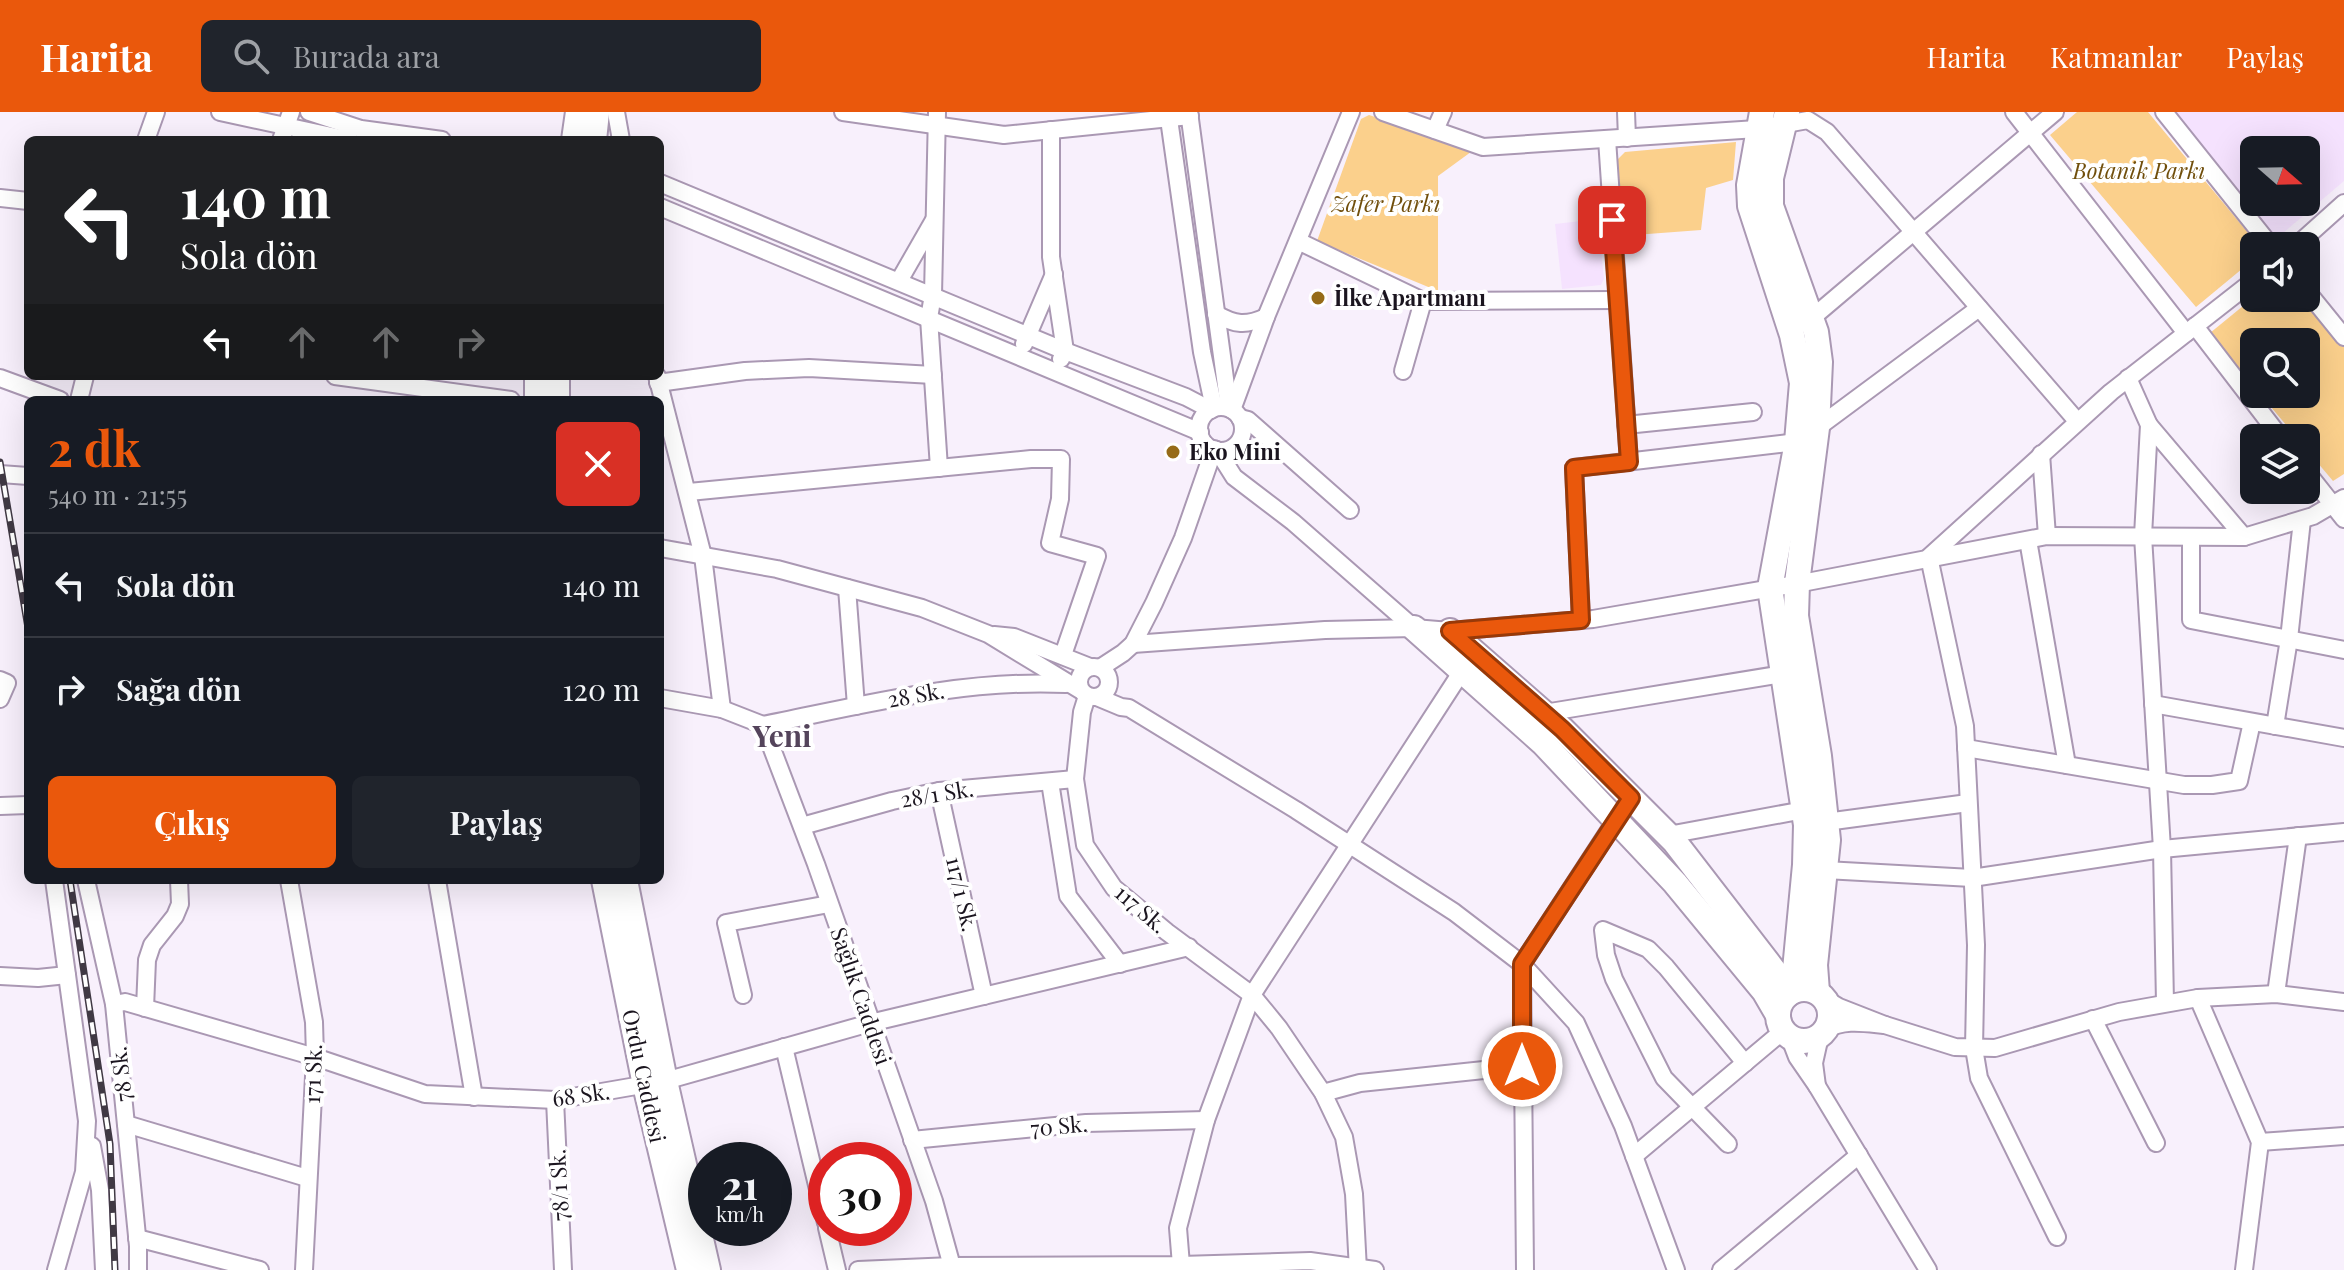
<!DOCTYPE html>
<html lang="tr">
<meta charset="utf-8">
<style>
:root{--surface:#171b24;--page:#20242c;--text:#f1f3f6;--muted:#9ea1a6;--line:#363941;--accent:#ea580c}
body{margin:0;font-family:"Playfair Display",serif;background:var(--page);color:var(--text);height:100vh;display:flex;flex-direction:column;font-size:30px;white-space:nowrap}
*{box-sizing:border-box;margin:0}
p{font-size:26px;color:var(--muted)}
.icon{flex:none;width:44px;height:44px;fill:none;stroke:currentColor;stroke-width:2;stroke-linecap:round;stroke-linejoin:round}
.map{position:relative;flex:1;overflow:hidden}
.sheet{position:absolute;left:24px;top:284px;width:640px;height:488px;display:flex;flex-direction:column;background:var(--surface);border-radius:12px;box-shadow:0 8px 32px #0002}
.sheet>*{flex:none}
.top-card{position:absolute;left:24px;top:24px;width:640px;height:244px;border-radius:12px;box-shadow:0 8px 32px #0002;background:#202124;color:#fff;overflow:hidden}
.needle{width:52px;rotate:110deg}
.buttons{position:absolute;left:2240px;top:24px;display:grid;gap:16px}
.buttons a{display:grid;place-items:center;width:80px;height:80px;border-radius:12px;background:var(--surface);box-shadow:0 8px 32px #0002;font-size:40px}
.speed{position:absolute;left:688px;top:1030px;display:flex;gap:16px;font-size:40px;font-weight:700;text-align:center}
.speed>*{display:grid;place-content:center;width:104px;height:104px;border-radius:50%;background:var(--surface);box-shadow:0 8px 32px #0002;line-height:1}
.speed small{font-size:20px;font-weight:400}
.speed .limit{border:12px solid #d22;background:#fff;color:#111}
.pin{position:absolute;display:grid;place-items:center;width:68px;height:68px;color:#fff;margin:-34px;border-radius:16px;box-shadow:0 4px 12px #0006}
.me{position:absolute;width:88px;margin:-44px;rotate:0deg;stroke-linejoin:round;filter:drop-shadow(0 0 6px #0008)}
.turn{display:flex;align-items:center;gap:28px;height:168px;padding:0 24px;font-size:36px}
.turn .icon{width:104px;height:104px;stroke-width:2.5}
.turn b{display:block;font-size:56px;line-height:68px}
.lanes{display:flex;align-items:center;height:76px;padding:0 24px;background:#0003;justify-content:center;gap:40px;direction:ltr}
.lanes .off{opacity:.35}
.round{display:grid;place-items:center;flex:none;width:84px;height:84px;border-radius:12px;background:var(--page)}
.overview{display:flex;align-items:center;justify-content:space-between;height:136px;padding:0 24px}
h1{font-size:48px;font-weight:700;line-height:60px;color:var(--accent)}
.primary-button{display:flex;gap:16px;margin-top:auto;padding:16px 24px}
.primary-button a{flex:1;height:92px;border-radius:12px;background:var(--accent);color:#fff;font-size:32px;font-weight:700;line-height:92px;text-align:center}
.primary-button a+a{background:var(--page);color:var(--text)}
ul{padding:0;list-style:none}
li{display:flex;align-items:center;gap:24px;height:104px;padding:0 24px;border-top:2px solid var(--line)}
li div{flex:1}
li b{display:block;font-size:30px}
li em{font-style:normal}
header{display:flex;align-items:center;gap:48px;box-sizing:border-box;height:112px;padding:0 40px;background:var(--accent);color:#fff}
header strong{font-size:38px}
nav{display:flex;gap:44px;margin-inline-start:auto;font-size:28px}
.search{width:560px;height:72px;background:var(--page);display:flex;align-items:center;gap:20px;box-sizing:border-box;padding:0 28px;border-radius:12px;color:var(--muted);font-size:30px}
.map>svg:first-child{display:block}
.built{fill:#f5e2fe;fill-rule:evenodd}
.green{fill:#fbd08c}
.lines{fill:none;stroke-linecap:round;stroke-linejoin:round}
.street-casing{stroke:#aa98b3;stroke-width:20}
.secondary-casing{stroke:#aa98b3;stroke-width:28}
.street{stroke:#fff;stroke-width:16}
.secondary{stroke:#fff;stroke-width:24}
.rail-casing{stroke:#403944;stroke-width:7}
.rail{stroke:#fff;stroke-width:4;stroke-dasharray:12;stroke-linecap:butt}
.route-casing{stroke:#983908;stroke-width:20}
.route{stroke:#ea580c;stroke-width:14}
.poi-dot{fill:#966b18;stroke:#fff;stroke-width:3}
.labels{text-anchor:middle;stroke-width:8;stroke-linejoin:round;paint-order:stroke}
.park-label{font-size:22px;font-style:italic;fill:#714f0c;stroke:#fff}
.poi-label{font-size:22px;font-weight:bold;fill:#1b151f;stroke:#fff;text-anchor:start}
.street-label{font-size:22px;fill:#1b151f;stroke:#fff}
.district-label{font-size:30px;font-weight:bold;fill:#54445b;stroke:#fff}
</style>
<header>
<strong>Harita</strong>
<div class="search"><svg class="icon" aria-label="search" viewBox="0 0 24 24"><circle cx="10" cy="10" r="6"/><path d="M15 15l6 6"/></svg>Burada ara</div>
<nav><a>Harita</a><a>Katmanlar</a><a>Paylaş</a></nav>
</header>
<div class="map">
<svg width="2344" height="1158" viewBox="0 0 2344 1158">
<rect width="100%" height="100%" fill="#f8f0fc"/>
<!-- built -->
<g class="built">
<path d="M2170,0H2344V69L2282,122L2270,120ZM2254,38H2306V90H2254Z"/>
<polygon points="1598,107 1604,167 1601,173 1562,177 1555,112"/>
</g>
<!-- green -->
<g class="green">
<polygon points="2077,0 2148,0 2259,134 2254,134 2254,147 2196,195 2050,23"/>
<polygon points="1369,3 1475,37 1438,64 1438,179 1317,129 1361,7"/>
<polygon points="1736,30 1733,68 1706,76 1701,118 1621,124 1615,50 1625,40"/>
<polygon points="2306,184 2344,235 2344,362 2333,369 2306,337 2306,326 2297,326 2260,282 2306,282 2306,230 2254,230 2254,275 2210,221 2254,185"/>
</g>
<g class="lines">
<!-- street casing -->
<g class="street-casing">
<g id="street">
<polyline points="220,0 350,28"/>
<polyline points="309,0 361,17 442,28"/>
<polyline points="616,0 621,28"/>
<polyline points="843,0 1004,23 1190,4"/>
<polyline points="937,0 933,183 929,206 939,356"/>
<polyline points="1168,0 1202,240 1214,296"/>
<polyline points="1189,0 1229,296"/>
<polyline points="1383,0 1483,35 1757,17 1808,8 1827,20 2077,309"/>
<polyline points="1626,0 1627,26"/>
<polyline points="2014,0 2186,221"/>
<polyline points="2164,0 2271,134"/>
<polyline points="1051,18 1051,145 1065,239 1061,247"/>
<polyline points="1435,18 1443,0"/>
<polyline points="1607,27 1629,350"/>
<polyline points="146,28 156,0"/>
<polyline points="281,28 291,0"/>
<polyline points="660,71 1065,239 1186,285 1211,298"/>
<polyline points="0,86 28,89"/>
<polyline points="660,95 1200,320"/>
<polyline points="1298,129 1423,189 1617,188"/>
<polyline points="2296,134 2344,91"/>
<polyline points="899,169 934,108"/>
<polyline points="2306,178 2344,225"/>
<path d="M1216,202C1235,213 1246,214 1266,205"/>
<polyline points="1806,211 2055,0"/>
<polyline points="2195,214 2281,326"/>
<polyline points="1024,232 1054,162"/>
<polyline points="1403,259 1423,189"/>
<polyline points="335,264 511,288"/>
<polyline points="657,264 703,444 722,597"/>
<polyline points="0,266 60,288"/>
<polyline points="2128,266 2149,313 2143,424 2162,737 2165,891"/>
<polyline points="658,271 745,259 809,256 933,263"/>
<polyline points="79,288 85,264"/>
<circle cx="1221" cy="317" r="22"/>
<polyline points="1232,298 1266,205 1351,0"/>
<polyline points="1240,306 1248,308 1350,398"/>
<polyline points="1626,313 1753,300"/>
<polyline points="2149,313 2244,425"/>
<polyline points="1817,316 1979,196"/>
<polyline points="1217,338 1234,365 1293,410 1414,516"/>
<polyline points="2041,342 2047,424"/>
<polyline points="2306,359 2344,407"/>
<polyline points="0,362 28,364"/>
<polyline points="689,380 1031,347 1061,347 1060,387 1050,431 1097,444 1063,543"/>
<polyline points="2191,425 2191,508 2344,538"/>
<polyline points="2028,428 2067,653"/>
<polyline points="660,436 777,457 922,496 988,522 1080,578"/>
<polyline points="847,476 856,594"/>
<polyline points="1581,508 1574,356 1797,330"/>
<polyline points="994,523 1014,525 1090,555"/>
<polyline points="1133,532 1325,518 1414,516 1450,519 1593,507 1807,470 2047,424 2244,425 2313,404 2344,386"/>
<circle cx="1094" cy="570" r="15"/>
<polyline points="1100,556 1123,541 1133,532 1154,491 1183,426 1214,337"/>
<polyline points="0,568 7,571 0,587"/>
<polyline points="1087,584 1082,600 1075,667 1085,733 1114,776 1167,820 1252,883 1279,916 1323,981 1344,1025 1354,1082 1358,1158"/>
<polyline points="1097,585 1121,595 1129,596 1296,698 1454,800 1522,852 1576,911 1623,1014 1676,1158"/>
<polyline points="660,586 722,597 763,613"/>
<polyline points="2153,592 2344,626"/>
<polyline points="1544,601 1783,562"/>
<polyline points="763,613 816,752 934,1089 953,1158"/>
<path d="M763,613C863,593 963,567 1066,572"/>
<polyline points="2275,614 2289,527 2302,408"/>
<polyline points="1966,636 2184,673 2212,673 2239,669 2252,610"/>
<polyline points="1050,670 1068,784 1120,852"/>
<polyline points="939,679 984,884"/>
<polyline points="0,694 28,693"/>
<polyline points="1826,710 1968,691"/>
<polyline points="802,714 892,689 939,679 1075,667"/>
<polyline points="1668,723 1804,698"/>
<polyline points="1825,758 1972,766 2162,737 2344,720"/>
<polyline points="54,768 87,1009 84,1060 56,1158"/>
<polyline points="86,768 114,892 138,1134 138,1158"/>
<polyline points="289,768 314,910 315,945 304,1158"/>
<polyline points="437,768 474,985"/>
<polyline points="0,864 38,866 67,863"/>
<polyline points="2276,882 2298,724"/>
<polyline points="743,883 726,811 829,792"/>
<path d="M1824,886L1839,895L1885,913C1864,911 1844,907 1825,918"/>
<polyline points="2198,886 2260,1030 2244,1158"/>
<polyline points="114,892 125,890 315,945 425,982 555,988 665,969 870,911 1189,835"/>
<polyline points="145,896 147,848 152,833 175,804 180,792 179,768"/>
<polyline points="2093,907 2156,1031"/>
<polyline points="1885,913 1955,935 1995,936 2119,900 2198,886 2276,882 2344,890"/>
<polyline points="1789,924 1797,945 1817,974 1814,951 1820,924"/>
<polyline points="784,935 826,1111"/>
<polyline points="1817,974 1928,1158"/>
<polyline points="1323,981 1360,971 1522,954"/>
<polyline points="555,988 563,1158"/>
<polyline points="126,1012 307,1066"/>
<polyline points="912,1028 1086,1011 1206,1008"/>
<polyline points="2260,1030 2344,1024"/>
<polyline points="1728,1032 1664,966 1614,867 1606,843 1603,818 1648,837 1666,855 1745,951"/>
<polyline points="92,1034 100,1078 104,1158"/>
<polyline points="1634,1044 1783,919"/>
<polyline points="827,1116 837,1158"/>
<polyline points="2057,1125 1979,966 1974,936 1976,833 1965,614 1929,445 2111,280 2254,168"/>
<polyline points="137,1126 260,1158"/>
<polyline points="1181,1153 1178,1116 1206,1008 1252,883 1462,559"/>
<polyline points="858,1158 952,1154 1181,1153 1310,1149 1375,1158"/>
<polyline points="1525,1158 1522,852 1616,708"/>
<polyline points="1721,1158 1859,1043"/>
</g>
</g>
<!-- secondary casing -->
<g class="secondary-casing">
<g id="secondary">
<polyline points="1762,0 1749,73 1750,94 1792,223 1802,271 1797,330 1770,476 1806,713 1805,753 1793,879"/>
<polyline points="1787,0 1771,66 1771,94 1816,220 1820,250 1817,316 1797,471 1796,504 1819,644 1828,728 1815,853 1817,880"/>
<polyline points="574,28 578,0"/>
<polyline points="594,28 597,0"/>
<polyline points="537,288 537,264"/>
<polyline points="557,288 557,264"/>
<polyline points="1414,516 1543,631 1675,771 1764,879 1778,903"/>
<polyline points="1450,519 1562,617 1674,729 1775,860 1787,883"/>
<polyline points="604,768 645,973 689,1158"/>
<polyline points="625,768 665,969 708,1158"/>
<circle cx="1804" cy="903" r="26"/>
</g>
</g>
<!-- street -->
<use href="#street" class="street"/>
<!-- secondary -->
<use href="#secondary" class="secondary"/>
<!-- rail casing -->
<g class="rail-casing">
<g id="rail">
<polyline points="0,350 28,516"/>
<polyline points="70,768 110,1032 115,1158"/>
</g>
</g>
<!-- rail -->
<use href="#rail" class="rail"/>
</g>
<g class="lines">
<!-- route casing -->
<g class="route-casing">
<polyline id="route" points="1522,954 1522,852 1631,686 1562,617 1450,519 1581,508 1574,356 1629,350 1612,108"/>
</g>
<!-- route -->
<use href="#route" class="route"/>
</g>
<!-- markers -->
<g class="poi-dot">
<circle cx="1318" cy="186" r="8"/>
<circle cx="1173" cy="340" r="8"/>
</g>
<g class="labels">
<!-- park labels -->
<g class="park-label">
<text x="2139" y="67">Botanik Parkı</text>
<text x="1386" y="100">Zafer Parkı</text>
</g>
<!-- poi labels -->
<g class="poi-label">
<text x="1334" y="194">İlke Apartmanı</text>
<text x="1189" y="348">Eko Mini</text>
</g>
<!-- street labels -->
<g class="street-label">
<text transform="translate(916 583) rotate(-10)" y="8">28 Sk.</text>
<text transform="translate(937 682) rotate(-9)" y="8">28/1 Sk.</text>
<text transform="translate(962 782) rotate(77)" y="8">117/1 Sk.</text>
<text transform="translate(1141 797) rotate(41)" y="8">117 Sk.</text>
<text transform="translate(861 884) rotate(71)" y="8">Sağlık Caddesi</text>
<text transform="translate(121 962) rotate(-96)" y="8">78 Sk.</text>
<text transform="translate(313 962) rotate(-88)" y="8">171 Sk.</text>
<text transform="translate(644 964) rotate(78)" y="8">Ordu Caddesi</text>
<text transform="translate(581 983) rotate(-8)" y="8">68 Sk.</text>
<text transform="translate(1059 1014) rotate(-5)" y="8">70 Sk.</text>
<text transform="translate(559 1073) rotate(-93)" y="8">78/1 Sk.</text>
</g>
<!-- district labels -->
<g class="district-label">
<text x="782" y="635">Yeni</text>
</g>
</g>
</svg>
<div class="buttons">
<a><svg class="needle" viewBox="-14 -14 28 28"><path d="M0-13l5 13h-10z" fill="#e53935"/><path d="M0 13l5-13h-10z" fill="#9ea1a6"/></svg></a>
<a><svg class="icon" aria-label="sound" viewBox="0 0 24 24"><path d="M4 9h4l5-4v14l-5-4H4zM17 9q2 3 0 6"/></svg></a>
<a><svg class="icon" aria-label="search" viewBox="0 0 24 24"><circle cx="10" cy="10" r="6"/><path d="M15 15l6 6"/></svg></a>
<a><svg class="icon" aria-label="layers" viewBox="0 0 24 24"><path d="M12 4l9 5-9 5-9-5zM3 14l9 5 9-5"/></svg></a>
</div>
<div class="speed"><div>21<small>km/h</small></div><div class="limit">30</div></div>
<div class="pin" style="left:1612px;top:108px;background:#d93025"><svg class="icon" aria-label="arrive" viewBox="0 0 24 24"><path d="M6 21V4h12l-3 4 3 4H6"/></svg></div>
<svg class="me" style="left:1522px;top:954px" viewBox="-20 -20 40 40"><circle r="17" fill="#ea580c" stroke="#fff" stroke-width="3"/><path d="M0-11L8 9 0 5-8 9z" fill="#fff"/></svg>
<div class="top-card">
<div class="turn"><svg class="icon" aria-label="left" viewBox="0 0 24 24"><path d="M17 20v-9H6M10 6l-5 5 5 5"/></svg><div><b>140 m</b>Sola dön</div></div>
<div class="lanes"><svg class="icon" aria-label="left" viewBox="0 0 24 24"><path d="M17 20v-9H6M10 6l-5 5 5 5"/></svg><svg class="icon off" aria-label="ahead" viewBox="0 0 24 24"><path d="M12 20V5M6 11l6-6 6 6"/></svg><svg class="icon off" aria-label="ahead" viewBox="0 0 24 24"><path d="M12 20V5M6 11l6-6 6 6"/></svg><svg class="icon off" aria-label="right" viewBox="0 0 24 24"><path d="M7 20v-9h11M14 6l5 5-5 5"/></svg></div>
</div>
<section class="sheet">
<div class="overview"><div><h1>2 dk</h1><p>540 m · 21:55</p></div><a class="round" style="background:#d93025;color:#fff"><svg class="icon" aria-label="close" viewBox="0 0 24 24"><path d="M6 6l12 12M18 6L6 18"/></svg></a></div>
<ul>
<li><svg class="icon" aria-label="left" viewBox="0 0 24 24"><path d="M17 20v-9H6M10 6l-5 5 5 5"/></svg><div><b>Sola dön</b></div><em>140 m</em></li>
<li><svg class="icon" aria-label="right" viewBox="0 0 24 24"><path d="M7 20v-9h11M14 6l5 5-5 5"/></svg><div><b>Sağa dön</b></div><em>120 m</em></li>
</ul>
<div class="primary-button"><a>Çıkış</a><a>Paylaş</a></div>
</section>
</div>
